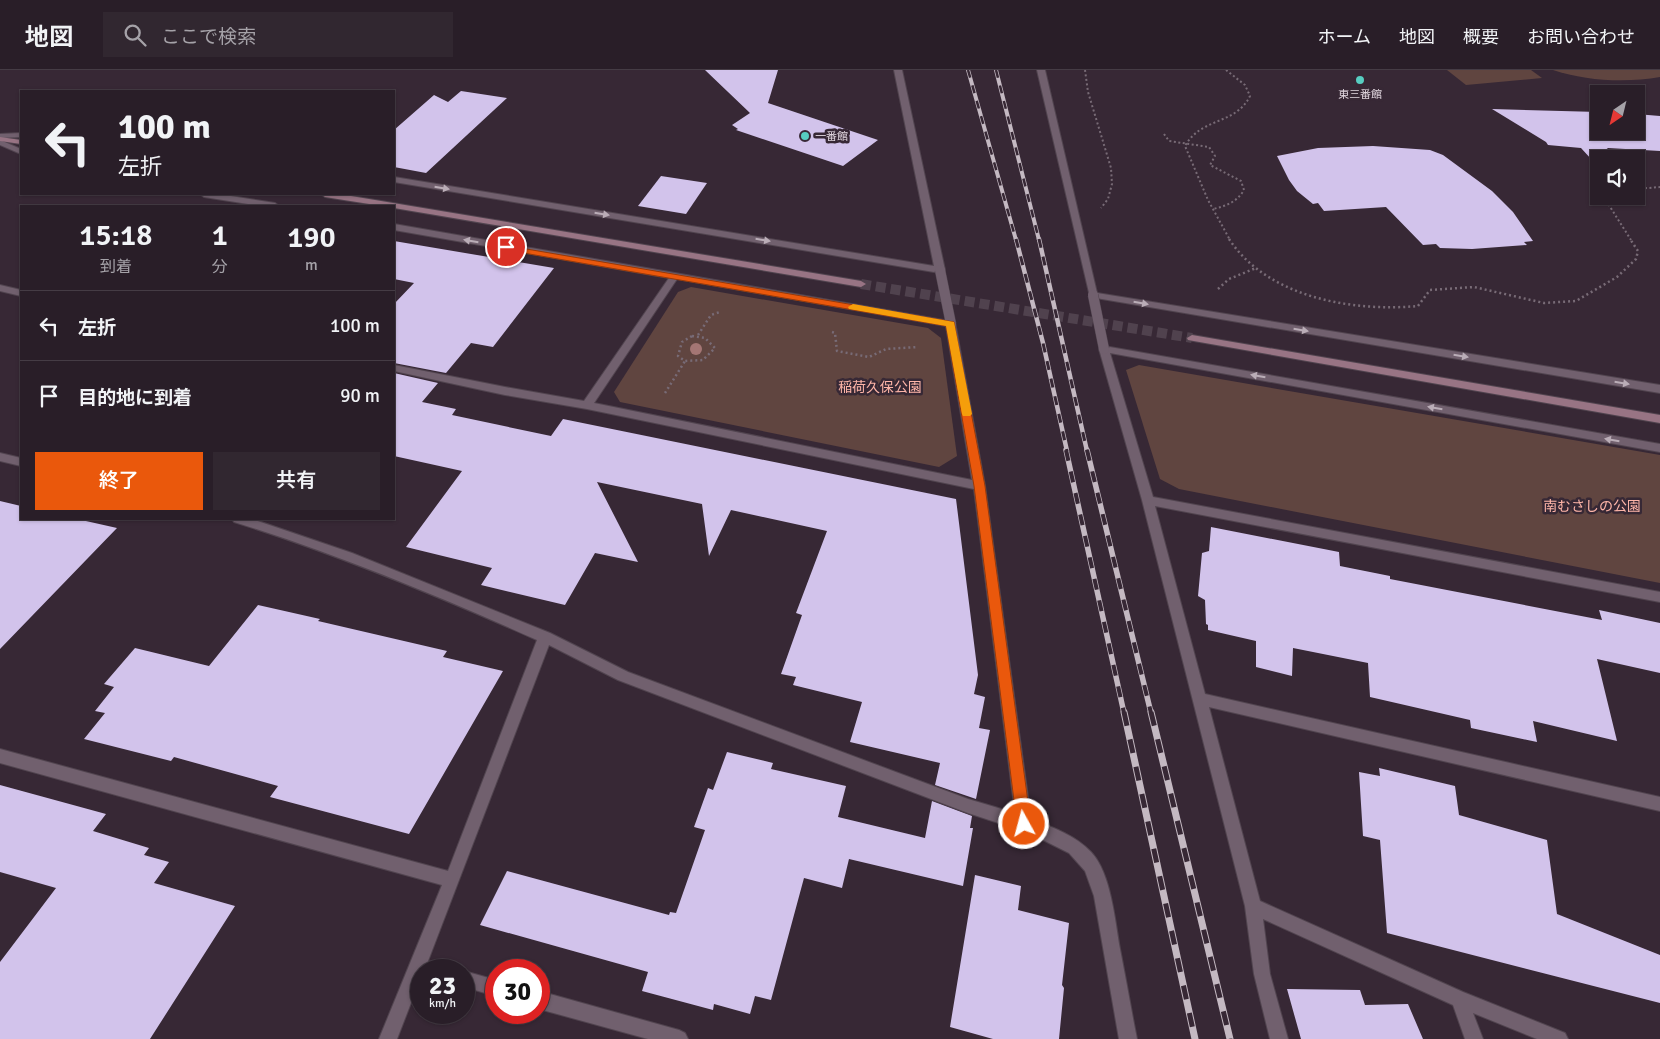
<!DOCTYPE html>
<html lang="ja">
<meta charset="utf-8">
<style>
:root{--surface:#291e28;--page:#312730;--text:#f1f3f6;--muted:#a5a2a8;--line:#453c45;--accent:#ea580c}
body{margin:0;font-family:Signika,"Noto Sans JP",sans-serif;background:var(--page);color:var(--text);height:100vh;display:flex;flex-direction:column;font-size:19px;white-space:nowrap}
*{box-sizing:border-box;margin:0}
p{font-size:16px;color:var(--muted)}
.icon{flex:none;width:28px;height:28px;fill:none;stroke:currentColor;stroke-width:2;stroke-linecap:round;stroke-linejoin:round}
.map{position:relative;flex:1;overflow:hidden}
.drawer{position:absolute;left:20px;top:135px;width:375px;height:315px;display:flex;flex-direction:column;background:var(--surface);border-radius:0px;box-shadow:0 1px 4px #0004,0 0 0 1px var(--line)}
.drawer>*{flex:none}
.guide{position:absolute;left:20px;top:20px;width:375px;height:105px;border-radius:0px;box-shadow:0 1px 4px #0004,0 0 0 1px var(--line);background:#291e28;color:var(--text);overflow:hidden}
.needle{width:32px;rotate:215deg}
.fabs{position:absolute;left:1590px;top:15px;display:grid;gap:10px}
.fabs a{display:grid;place-items:center;width:55px;height:55px;border-radius:0px;background:var(--surface);box-shadow:0 1px 4px #0004,0 0 0 1px var(--line);font-size:25px}
.speed{position:absolute;left:410px;top:889px;display:flex;gap:10px;font-size:25px;font-weight:700;text-align:center}
.speed>*{display:grid;place-content:center;width:65px;height:65px;border-radius:50%;background:var(--surface);box-shadow:0 1px 4px #0004,0 0 0 1px var(--line);line-height:1}
.speed small{font-size:12px;font-weight:400}
.speed .limit{border:8px solid #d22;background:#fff;color:#111}
.pin{position:absolute;display:grid;place-items:center;width:42px;height:42px;color:#fff;margin:-21px;border:2px solid #fff;border-radius:50%;box-shadow:0 1px 5px #0007}
.me{position:absolute;width:55px;margin:-28px;rotate:353deg;stroke-linejoin:round;filter:drop-shadow(0 0 4px #0008)}
.turn{display:flex;align-items:center;gap:18px;height:105px;padding:0 15px;font-size:22px}
.turn .icon{width:65px;height:65px;stroke-width:2.5}
.turn b{display:block;font-size:35px;line-height:42px}
.eta{display:flex;justify-content:space-evenly;align-items:center;height:85px;text-align:center}
.eta b{font-size:30px;font-weight:600;line-height:35px}
.cta{display:flex;gap:10px;margin-top:auto;padding:10px 15px}
.cta a{flex:1;height:58px;border-radius:0px;background:var(--accent);color:#fff;font-size:20px;font-weight:600;line-height:58px;text-align:center}
.cta a+a{background:var(--page);color:var(--text)}
ul{padding:0;list-style:none}
li{display:flex;align-items:center;gap:15px;height:70px;padding:0 15px;border-top:1px solid var(--line)}
li div{flex:1}
li b{display:block;font-size:19px}
li em{font-style:normal}
header{display:flex;align-items:center;gap:30px;box-sizing:border-box;height:70px;padding:0 25px;background:var(--surface);border-bottom:1px solid var(--line)}
header strong{font-size:24px}
nav{display:flex;gap:28px;margin-inline-start:auto;font-size:18px}
.search{width:350px;height:45px;background:var(--page);display:flex;align-items:center;gap:12px;box-sizing:border-box;padding:0 18px;border-radius:0px;color:var(--muted);font-size:19px}
.map>svg:first-child{display:block}
.green{fill:#604540}
.building{fill:#d2c3eb}
.lines{fill:none;stroke-linecap:round;stroke-linejoin:round}
.secondary-tunnel{stroke:#50424e;stroke-width:10;stroke-dasharray:10 5;stroke-linecap:butt}
.street-casing{stroke:#51444f;stroke-width:2}
.secondary-casing{stroke:#51444f;stroke-width:2}
.path-far1{stroke:#786b76;stroke-width:2;stroke-dasharray:2 2.5;stroke-linecap:butt}
.path{stroke:#786b76;stroke-width:2.5;stroke-dasharray:2 3;stroke-linecap:butt}
.street{fill:#71606e;fill-rule:evenodd}
.secondary{fill:#987484;fill-rule:evenodd}
.rail-far3-casing{stroke:#c4b9c2;stroke-width:4}
.rail-far2-casing{stroke:#c4b9c2;stroke-width:4.5}
.rail-far1-casing{stroke:#c4b9c2;stroke-width:5.5}
.rail-casing{stroke:#c4b9c2;stroke-width:7}
.rail-far3{stroke:#372835;stroke-width:2.5;stroke-dasharray:8;stroke-linecap:butt}
.rail-far2{stroke:#372835;stroke-width:3;stroke-dasharray:9;stroke-linecap:butt}
.rail-far1{stroke:#372835;stroke-width:4;stroke-dasharray:11;stroke-linecap:butt}
.rail{stroke:#372835;stroke-width:5;stroke-dasharray:14;stroke-linecap:butt}
.street-bridge-casing{stroke:#51444f;stroke-width:11;stroke-linecap:butt}
.street-bridge{stroke:#71606e;stroke-width:10}
.tree{fill:#a47674}
.oneway{fill:#baadb7}
.route{fill:#ea580c;stroke:#983908}
.slow{fill:#f59e0b}
.poi-dot{fill:#57cec1;stroke:#372835;stroke-width:2}
.labels{text-anchor:middle;stroke-width:5;stroke-linejoin:round;paint-order:stroke}
.far-poi-label{font-size:11px;fill:#e1d7df;stroke:#372835}
.park-label{font-size:14px;fill:#feb5a8;stroke:#372835}
</style>
<header>
<strong>地図</strong>
<div class="search"><svg class="icon" aria-label="search" viewBox="0 0 24 24"><circle cx="10" cy="10" r="6"/><path d="M15 15l6 6"/></svg>ここで検索</div>
<nav><a>ホーム</a><a>地図</a><a>概要</a><a>お問い合わせ</a></nav>
</header>
<div class="map">
<svg width="1660" height="969" viewBox="0 0 1660 969">
<rect width="100%" height="100%" fill="#372835"/>
<!-- green -->
<g class="green">
<polygon points="1447,0 1531,0 1542,8 1466,15"/>
<path d="M1553,0H1660V7C1626,13 1586,11 1553,0Z"/>
<polygon points="691,217 928,258 941,268 957,386 939,397 620,332 614,322 678,222"/>
<polygon points="1139,295 1660,385 1660,513 1179,419 1160,409 1126,300"/>
</g>
<!-- building -->
<g class="building">
<polygon points="705,0 778,0 768,33 878,70 843,96 736,60 738,59 732,55 750,43"/>
<polygon points="461,21 507,28 426,103 394,97 394,60 434,25 448,32"/>
<polygon points="1492,39 1599,42 1599,61 1636,61 1636,44 1660,46 1660,81 1608,78 1592,90 1581,78 1548,75 1546,72"/>
<polygon points="1373,76 1430,80 1443,85 1492,121 1513,142 1533,171 1524,172 1527,175 1472,179 1440,178 1436,174 1423,175 1386,137 1324,141 1318,133 1313,134 1297,121 1289,110 1277,86 1318,78"/>
<polygon points="661,106 707,113 686,144 638,136"/>
<polygon points="394,171 554,198 493,277 471,273 446,303 394,293 394,234 414,213 394,209"/>
<polygon points="394,303 438,313 422,332 456,339 452,345 551,366 563,349 956,429 978,605 974,624 985,627 979,658 990,660 976,729 935,715 940,693 850,672 862,632 793,615 796,607 781,604 802,545 796,543 827,461 731,440 709,486 702,434 597,412 638,492 595,483 565,535 481,515 492,498 406,477 462,401 394,386"/>
<polygon points="0,431 21,436 21,449 77,449 117,458 0,579"/>
<polygon points="1211,457 1339,482 1340,496 1390,506 1390,509 1602,550 1599,540 1660,553 1660,603 1597,589 1617,671 1533,651 1537,672 1471,658 1470,650 1370,627 1368,593 1293,578 1292,606 1256,597 1256,571 1208,560 1208,555 1206,554 1205,530 1198,526 1202,483 1209,481"/>
<polygon points="258,535 320,549 318,551 447,581 443,587 503,601 409,764 270,727 278,716 174,687 171,691 84,669 105,643 95,641 114,617 104,614 135,578 209,596"/>
<polygon points="727,682 773,693 771,699 846,716 838,747 925,768 932,731 972,746 970,758 973,758 963,816 849,789 842,818 804,808 771,930 755,926 750,944 714,934 713,940 642,921 648,902 480,855 507,801 669,845 670,842 676,843 705,760 694,757 708,718 713,720"/>
<polygon points="1379,698 1455,716 1459,745 1547,770 1557,844 1660,885 1660,933 1387,863 1380,770 1363,766 1359,702 1380,706"/>
<polygon points="0,715 106,744 93,761 149,778 144,785 169,792 154,813 235,836 150,969 0,969 0,892 56,818 0,802"/>
<polygon points="975,805 1021,816 1018,840 1069,853 1062,915 1064,918 1059,969 993,969 950,957"/>
<polygon points="1287,919 1360,920 1365,935 1408,934 1423,969 1301,969"/>
</g>
<g class="lines">
<!-- secondary-tunnel -->
<polyline class="secondary-tunnel" points="861,214 1192,268"/>
<!-- street casing -->
<g class="street-casing">
<g id="street">
<polygon points="894,0 902,0 945,200 940,203 394,112 394,107 934,196"/>
<polygon points="1037,0 1045,0 1097,223 1660,315 1660,323 1090,227"/>
<polygon points="21,63 21,67 0,68 0,64"/>
<polygon points="0,70 21,79 21,84 0,75"/>
<polygon points="200,124 218,124 275,133 279,136 261,136 204,127"/>
<path d="M394,154L955,252L985,416L1031,749C1052,757 1075,765 1091,782C1111,803 1115,851 1120,879C1126,909 1131,939 1137,969H1119L1094,826L1085,801L1069,783L1029,763L968,743L618,610L549,575L428,891L437,894L439,900H421V907L397,969H379L442,815L0,693V679L448,801L537,570C438,526 337,484 234,452L232,449H252L352,483L550,563L628,602L968,729L1015,743L974,419L587,339L505,325L394,301V295L505,317L584,331L669,208L394,160ZM677,209L946,256L972,410L594,333Z"/>
<polygon points="0,215 21,220 21,226 0,221"/>
<polygon points="1104,276 1660,374 1660,382 1110,283 1153,427 1660,522 1660,532 1155,436 1205,624 1660,727 1660,741 1209,637 1260,831 1463,922 1565,963 1568,969 1537,969 1473,943 1483,969 1465,969 1453,935 1263,849 1270,904 1288,969 1270,969 1254,904 1245,836 1142,430 1099,279"/>
<polygon points="0,383 21,388 21,396 0,391"/>
<polygon points="464,901 496,910 496,926 464,917"/>
<polygon points="539,921 679,960 685,963 688,969 648,969 539,939"/>
</g>
</g>
<!-- secondary casing -->
<g class="secondary-casing">
<g id="secondary">
<polygon points="0,67 21,70 21,74 0,71"/>
<polygon points="321,124 339,124 861,211 866,214 861,217 394,138 394,136 382,136 325,127"/>
<polygon points="1192,265 1660,345 1660,353 1188,270 1187,268"/>
</g>
</g>
<!-- path-far1 -->
<g class="path-far1">
<polyline points="1085,0 1088,22 1111,98 1112,114 1108,129 1101,138"/>
<path d="M1226,0L1245,15L1250,26C1236,55 1201,47 1185,76L1208,130L1230,170"/>
<path d="M1164,64L1169,71L1209,77L1215,86L1210,95L1241,111L1244,120C1237,132 1226,136 1213,139"/>
<polyline points="1636,119 1660,117"/>
<polyline points="1609,126 1607,132 1631,170"/>
</g>
<!-- path -->
<g class="path">
<path d="M1229,169C1268,228 1353,242 1418,236L1430,220L1474,217L1544,233L1576,231L1617,207L1636,189L1638,181L1630,169"/>
<polyline points="1218,219 1229,209 1256,198"/>
<polyline points="832,262 835,263 837,281 869,287 886,279 918,277"/>
<polyline points="698,265 711,245 720,242"/>
<polygon points="692,266 705,268 715,278 703,290 685,291 678,286 682,272"/>
<polyline points="665,323 685,291"/>
</g>
<!-- street -->
<use href="#street" class="street"/>
<!-- secondary -->
<use href="#secondary" class="secondary"/>
<!-- rail-far3 casing -->
<g class="rail-far3-casing">
<g id="rail-far3">
<polyline points="968,0 1016,170"/>
<polyline points="996,0 1039,170"/>
</g>
</g>
<!-- rail-far2 casing -->
<g class="rail-far2-casing">
<g id="rail-far2">
<polyline points="1016,169 1043,273 1067,381"/>
<polyline points="1039,169 1087,381"/>
</g>
</g>
<!-- rail-far1 casing -->
<g class="rail-far1-casing">
<g id="rail-far1">
<polyline points="1066,380 1124,643"/>
<polyline points="1087,380 1151,643"/>
</g>
</g>
<!-- rail casing -->
<g class="rail-casing">
<g id="rail">
<polyline points="1124,642 1195,969"/>
<polyline points="1151,642 1230,969"/>
</g>
</g>
<!-- rail-far3 -->
<use href="#rail-far3" class="rail-far3"/>
<!-- rail-far2 -->
<use href="#rail-far2" class="rail-far2"/>
<!-- rail-far1 -->
<use href="#rail-far1" class="rail-far1"/>
<!-- rail -->
<use href="#rail" class="rail"/>
<!-- street-bridge casing -->
<g class="street-bridge-casing">
<g id="street-bridge">
<polyline points="940,200 951,254"/>
<polyline points="1093,225 1104,279"/>
</g>
</g>
<!-- street-bridge -->
<use href="#street-bridge" class="street-bridge"/>
</g>
<!-- trees -->
<circle class="tree" cx="696" cy="279" r="6"/>
<!-- one-way arrows -->
<defs><path id="oneway-solid" d="M-6-.8H1V-3.2L6.5 0L1 3.2V.8H-6Z" transform="scale(1.25)"/></defs>
<g class="oneway">
<use href="#oneway-solid" transform="translate(442 118) rotate(9)"/>
<use href="#oneway-solid" transform="translate(602 144) rotate(9)"/>
<use href="#oneway-solid" transform="translate(763 170) rotate(9)"/>
<use href="#oneway-solid" transform="translate(471 171) rotate(-170)"/>
<use href="#oneway-solid" transform="translate(1141 233) rotate(10)"/>
<use href="#oneway-solid" transform="translate(1301 260) rotate(9)"/>
<use href="#oneway-solid" transform="translate(1461 286) rotate(9)"/>
<use href="#oneway-solid" transform="translate(1258 306) rotate(-170)"/>
<use href="#oneway-solid" transform="translate(1622 313) rotate(9)"/>
<use href="#oneway-solid" transform="translate(1435 338) rotate(-170)"/>
<use href="#oneway-solid" transform="translate(1612 370) rotate(-170)"/>
</g>
<!-- route -->
<polygon class="route" points="503,175 954,252 985,416 1031,754 1029,759 1024,761 1019,759 1017,754 974,416 946,256 506,180 502,177"/>
<!-- slow -->
<polygon class="slow" points="853,234 954,252 972,344 970,346 963,346 962,344 946,256 849,239 848,237"/>
<!-- markers -->
<g class="poi-dot">
<circle cx="1360" cy="10" r="5"/>
<circle cx="805" cy="66" r="5"/>
</g>
<g class="labels">
<!-- far-poi labels -->
<g class="far-poi-label">
<text x="1360" y="28">東三番館</text>
<text x="815" y="70" text-anchor="start">一番館</text>
</g>
<!-- park labels -->
<g class="park-label">
<text x="880" y="322">稲荷久保公園</text>
<text x="1592" y="441">南むさしの公園</text>
</g>
</g>
</svg>
<div class="fabs">
<a><svg class="needle" viewBox="-14 -14 28 28"><path d="M0-13l5 13h-10z" fill="#e53935"/><path d="M0 13l5-13h-10z" fill="#a5a2a8"/></svg></a>
<a><svg class="icon" aria-label="sound" viewBox="0 0 24 24"><path d="M4 9h4l5-4v14l-5-4H4zM17 9q2 3 0 6"/></svg></a>
</div>
<div class="speed"><div>23<small>km/h</small></div><div class="limit">30</div></div>
<div class="pin" style="left:506px;top:177px;background:#d93025"><svg class="icon" aria-label="arrive" viewBox="0 0 24 24"><path d="M6 21V4h12l-3 4 3 4H6"/></svg></div>
<svg class="me" style="left:1024px;top:754px" viewBox="-20 -20 40 40"><circle r="17" fill="#ea580c" stroke="#fff" stroke-width="3"/><path d="M0-11L8 9 0 5-8 9z" fill="#fff"/></svg>
<div class="guide">
<div class="turn"><svg class="icon" aria-label="left" viewBox="0 0 24 24"><path d="M17 20v-9H6M10 6l-5 5 5 5"/></svg><div><b>100 m</b>左折</div></div>
</div>
<section class="drawer">
<div class="eta">
<div><b>15:18</b><p>到着</p></div>
<div><b>1</b><p>分</p></div>
<div><b>190</b><p>m</p></div>
</div>
<ul>
<li><svg class="icon" aria-label="left" viewBox="0 0 24 24"><path d="M17 20v-9H6M10 6l-5 5 5 5"/></svg><div><b>左折</b></div><em>100 m</em></li>
<li><svg class="icon" aria-label="arrive" viewBox="0 0 24 24"><path d="M6 21V4h12l-3 4 3 4H6"/></svg><div><b>目的地に到着</b></div><em>90 m</em></li>
</ul>
<div class="cta"><a>終了</a><a>共有</a></div>
</section>
</div>
